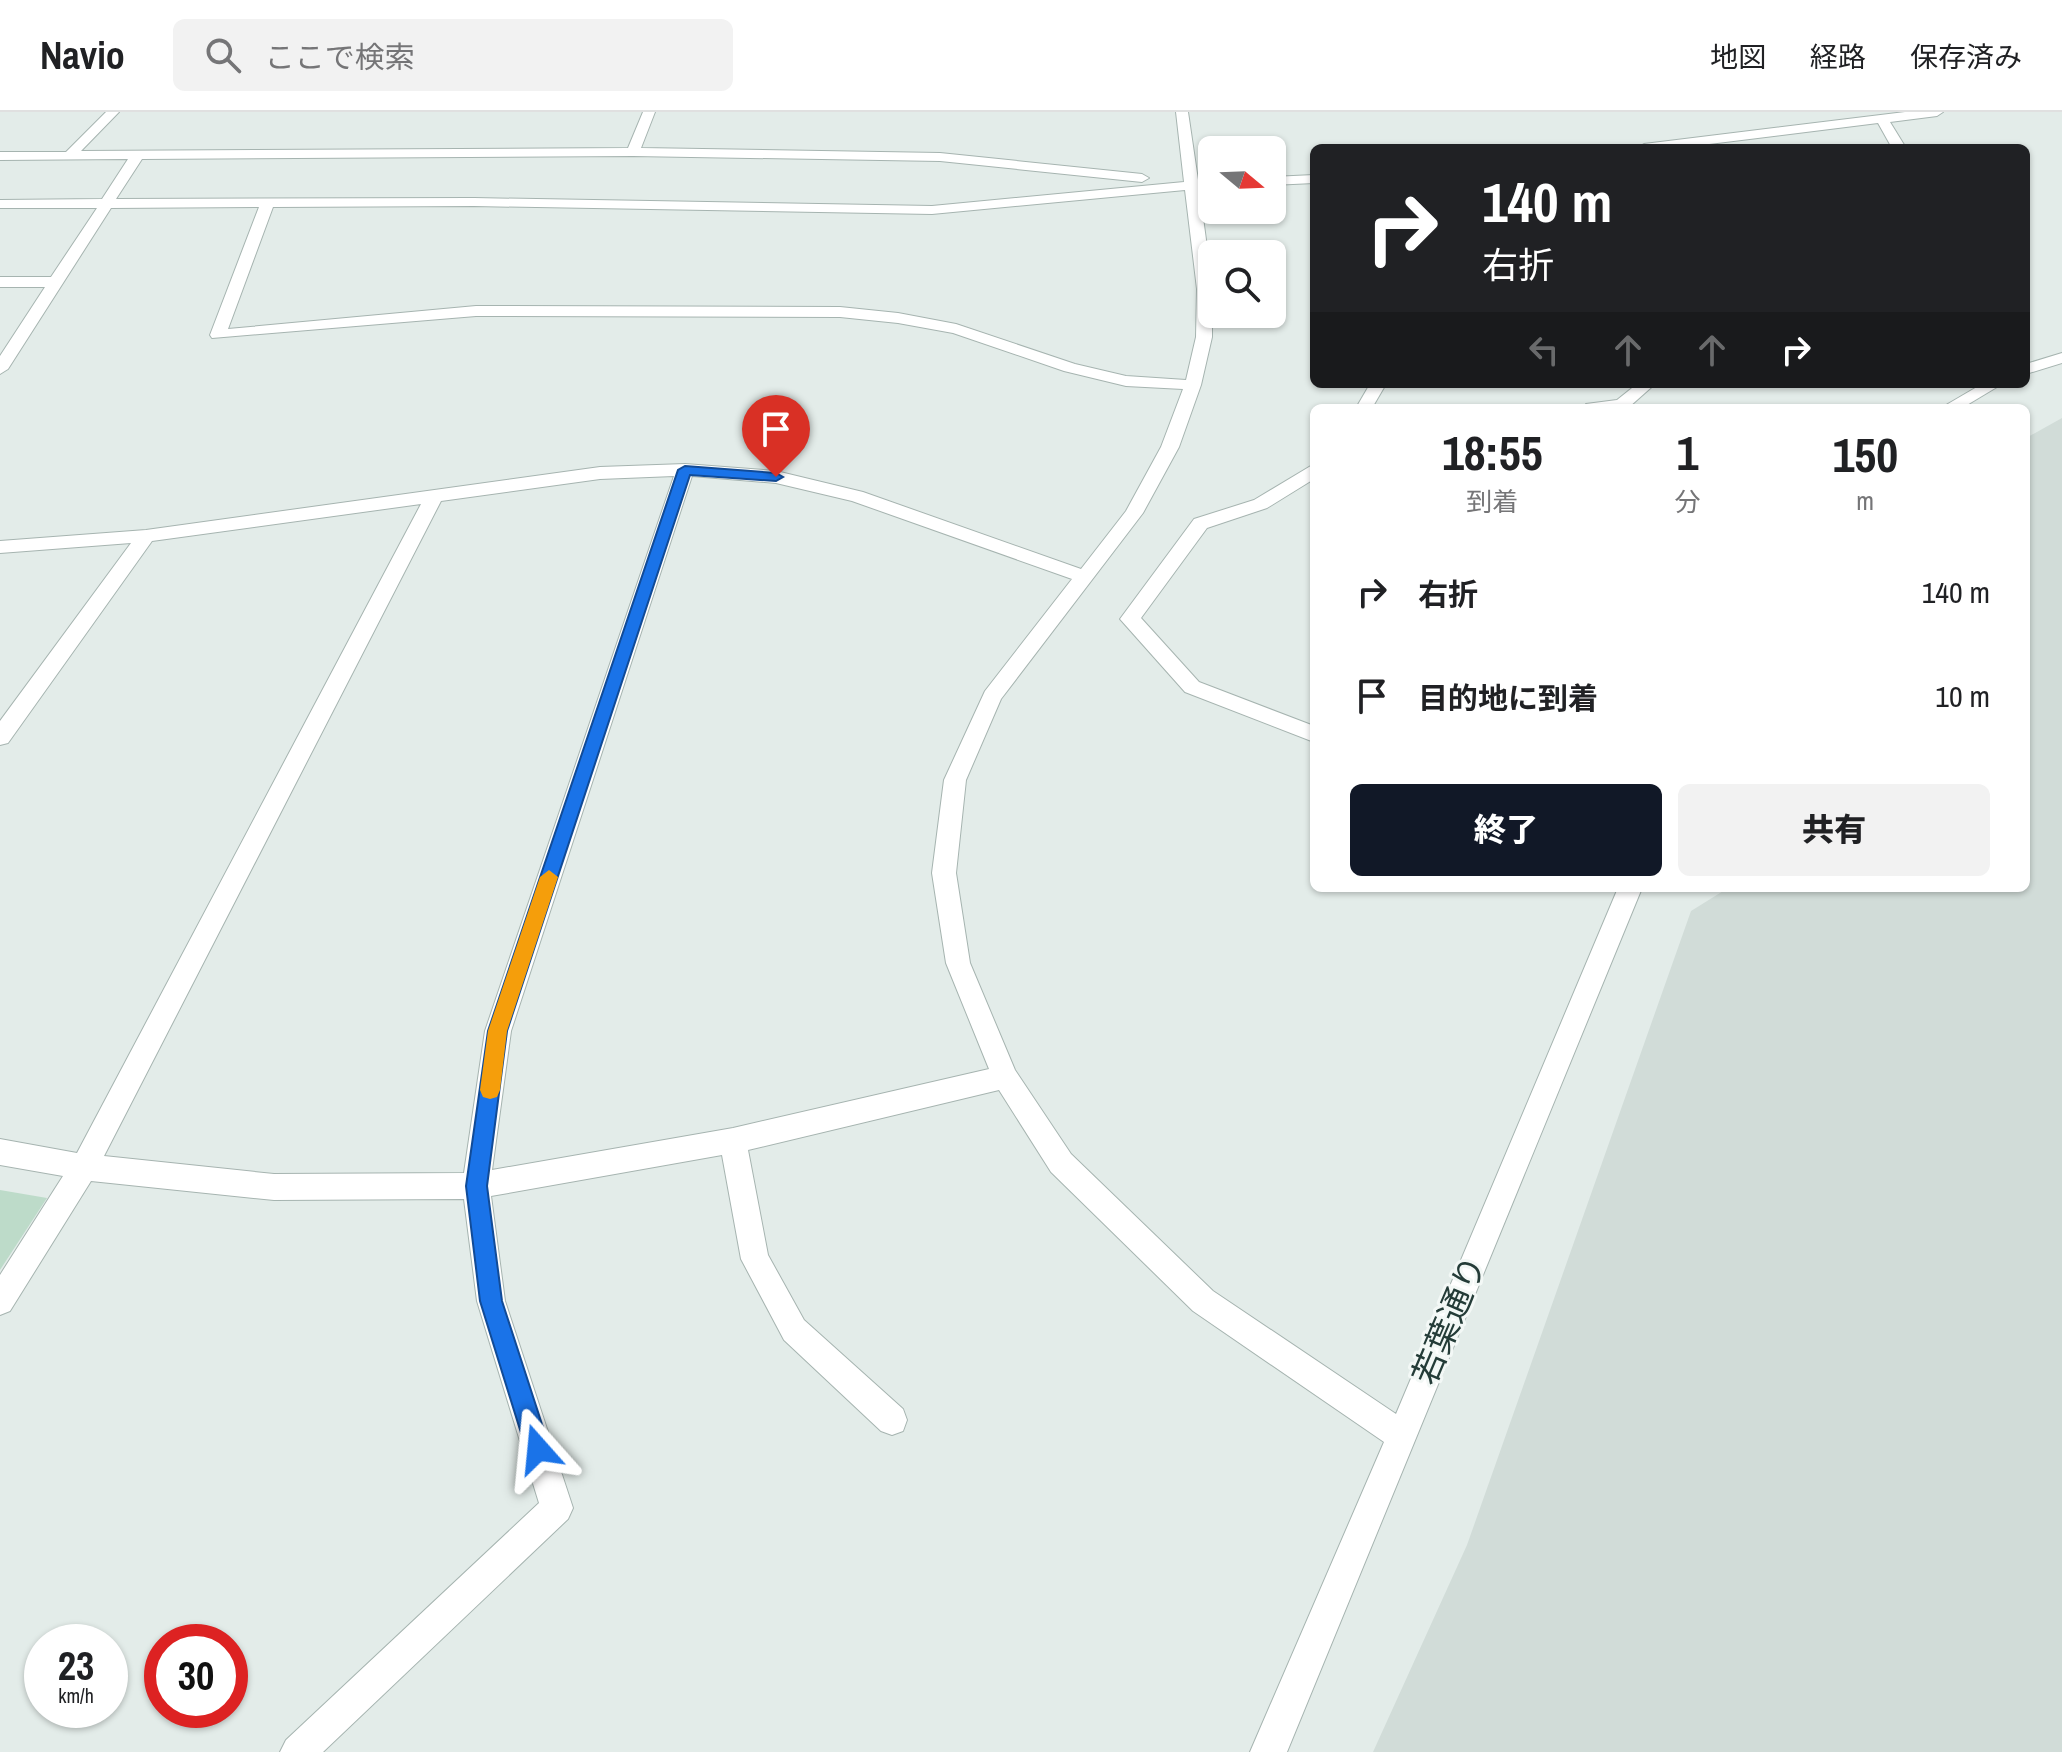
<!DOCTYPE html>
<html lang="ja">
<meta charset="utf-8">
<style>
:root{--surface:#fff;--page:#f2f2f2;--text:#202124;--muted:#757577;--line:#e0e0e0;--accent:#111827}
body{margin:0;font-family:"Archivo Narrow","Noto Sans JP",sans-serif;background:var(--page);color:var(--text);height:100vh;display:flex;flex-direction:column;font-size:30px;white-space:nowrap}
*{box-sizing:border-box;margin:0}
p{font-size:26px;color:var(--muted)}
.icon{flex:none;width:44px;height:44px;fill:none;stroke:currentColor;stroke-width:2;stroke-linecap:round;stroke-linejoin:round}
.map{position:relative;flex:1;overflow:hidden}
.side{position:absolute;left:1310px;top:292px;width:720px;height:488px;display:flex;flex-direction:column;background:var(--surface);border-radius:12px;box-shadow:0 2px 6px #0004}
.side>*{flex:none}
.hud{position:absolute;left:1310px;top:32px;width:720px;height:244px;border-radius:12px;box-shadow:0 2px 6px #0004;background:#202124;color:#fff;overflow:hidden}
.needle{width:52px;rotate:109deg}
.controls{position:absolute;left:1198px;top:24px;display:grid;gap:16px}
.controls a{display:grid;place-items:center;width:88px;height:88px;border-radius:12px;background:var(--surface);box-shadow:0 2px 6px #0004;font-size:40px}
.speed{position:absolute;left:24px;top:1512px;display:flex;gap:16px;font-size:40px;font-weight:700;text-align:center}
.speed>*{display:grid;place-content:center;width:104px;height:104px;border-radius:50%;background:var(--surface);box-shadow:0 2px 6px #0004;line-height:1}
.speed small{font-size:20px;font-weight:400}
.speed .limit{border:12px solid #d22;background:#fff;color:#111}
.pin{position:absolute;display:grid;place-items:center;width:68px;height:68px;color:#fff;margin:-82px -34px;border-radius:50% 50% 50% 0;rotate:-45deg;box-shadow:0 0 8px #0007}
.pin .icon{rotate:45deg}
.me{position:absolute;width:88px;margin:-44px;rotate:342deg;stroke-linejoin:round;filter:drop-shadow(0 0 6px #0008)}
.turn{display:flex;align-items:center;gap:28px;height:168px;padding:0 40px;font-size:36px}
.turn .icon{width:104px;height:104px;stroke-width:2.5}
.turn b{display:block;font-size:56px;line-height:68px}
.lanes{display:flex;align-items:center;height:76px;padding:0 40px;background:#0003;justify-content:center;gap:40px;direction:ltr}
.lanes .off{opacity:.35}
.eta{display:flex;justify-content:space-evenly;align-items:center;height:136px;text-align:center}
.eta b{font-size:48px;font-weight:800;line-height:56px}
.cta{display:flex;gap:16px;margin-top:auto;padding:16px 40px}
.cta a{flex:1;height:92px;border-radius:12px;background:var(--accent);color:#fff;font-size:32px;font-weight:800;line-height:92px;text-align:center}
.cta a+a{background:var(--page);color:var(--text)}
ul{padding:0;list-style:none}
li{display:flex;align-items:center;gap:24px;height:104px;padding:0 40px}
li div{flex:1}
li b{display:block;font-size:30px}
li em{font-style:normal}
header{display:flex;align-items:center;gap:48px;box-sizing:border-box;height:112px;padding:0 40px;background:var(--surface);border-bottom:2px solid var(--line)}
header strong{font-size:38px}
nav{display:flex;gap:44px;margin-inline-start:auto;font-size:28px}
.search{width:560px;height:72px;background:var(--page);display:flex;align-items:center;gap:20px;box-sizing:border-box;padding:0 28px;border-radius:12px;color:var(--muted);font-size:30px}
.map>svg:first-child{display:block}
.built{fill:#d1dcd8}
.green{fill:#bddbc9}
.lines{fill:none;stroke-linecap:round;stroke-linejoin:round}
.minor-casing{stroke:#a6b4b0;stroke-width:2}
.minor{fill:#fff;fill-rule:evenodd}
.route{fill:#1a73e8;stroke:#114b97;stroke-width:2}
.slow{fill:#f59e0b}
.labels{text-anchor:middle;stroke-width:6;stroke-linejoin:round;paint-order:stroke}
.near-street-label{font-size:34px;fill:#243c38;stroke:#f3f8f6}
</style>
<header>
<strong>Navio</strong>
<div class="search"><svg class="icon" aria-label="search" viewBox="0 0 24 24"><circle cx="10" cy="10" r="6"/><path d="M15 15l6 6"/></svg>ここで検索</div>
<nav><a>地図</a><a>経路</a><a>保存済み</a></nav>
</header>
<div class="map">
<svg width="2062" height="1640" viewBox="0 0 2062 1640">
<rect width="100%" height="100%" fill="#e3ece9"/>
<!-- built -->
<polygon class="built" points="2062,306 2062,1640 1373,1640 1467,1433 1691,799 1728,776 2026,776 2026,326"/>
<!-- green -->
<polygon class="green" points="0,1078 47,1086 0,1158"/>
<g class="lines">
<!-- minor casing -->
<g class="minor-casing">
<g id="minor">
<path d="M106,0H119L81,39L628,36L643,0H655L641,36L940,41L1142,62L1149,66L1142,70L940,49L633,44L142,47L116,87L474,86L932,94L1184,70L1176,0H1188L1198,68L1212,67V75L1199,76L1212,172V225L1201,273L1179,335L1143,401L1001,587L966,668L956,761L970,851L1015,958L1071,1042L1213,1179L1396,1302L1618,776H1642L1287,1640H1250L1384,1330L1193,1199L1051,1060L999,978L748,1038L768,1143L804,1208L903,1297L907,1308L903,1319L892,1323L881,1319L784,1228L741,1147L722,1043L491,1084L505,1189L573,1396L568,1407L323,1640H280L286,1628L539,1391L477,1189L464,1087L274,1088L91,1069L10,1199L0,1203V1163L63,1064L0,1053V1027L77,1041L421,392L152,429L8,631L0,633V609L131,431L0,441V429L146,418L600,355L685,352L776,359L863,380L1081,457L1126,399L1161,335L1183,277L1126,274L1064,259L953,221L898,211L840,205L476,204L212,226L210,223L259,95L111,96L8,257L0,262V244L45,175H0V165H51L97,96H0V88L102,87L128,47L0,48V40H66ZM1185,78L1197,177L1196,225L1186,268L1126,264L1075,252L956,212L898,201L840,195L476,194L228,217L273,95L474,94L932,102ZM674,364L485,919L464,1061L274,1062L104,1044L441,389L600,367ZM692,364L776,371L852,389L1072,467L985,579L944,668L932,761L946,851L989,957L733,1016L492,1058L511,919Z"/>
<polygon points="1905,0 1943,0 1937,4 1890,10 1906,36 1892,36 1878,11 1677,36 1637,36 1644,32"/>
<polygon points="1314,63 1314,71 1272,73 1272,65"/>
<polygon points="2062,241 2062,251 2026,262 2026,252"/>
<polygon points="1370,272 1386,272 1372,296 1356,296"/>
<polygon points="1637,272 1655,272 1628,296 1584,296 1586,292 1617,288"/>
<polygon points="1982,272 2002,272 1962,296 1941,296"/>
<polygon points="1314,352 1314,367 1267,396 1207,416 1141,506 1199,570 1314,614 1314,630 1185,580 1120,507 1194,407 1254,388"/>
</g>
</g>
<!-- minor -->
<use href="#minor" class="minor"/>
</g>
<!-- route -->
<polygon class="route" points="685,354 776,361 783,365 776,369 690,363 507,919 487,1074 502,1189 550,1337 547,1345 538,1349 530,1345 526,1337 480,1189 466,1074 488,919 678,358"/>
<!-- slow -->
<polygon class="slow" points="549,758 558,765 507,919 500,978 497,985 490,987 483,985 480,978 488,919 540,765"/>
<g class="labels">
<!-- near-street labels -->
<g class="near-street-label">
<text transform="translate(1449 1208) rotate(-67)" y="12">若葉通り</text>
</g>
</g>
</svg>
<div class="controls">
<a><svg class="needle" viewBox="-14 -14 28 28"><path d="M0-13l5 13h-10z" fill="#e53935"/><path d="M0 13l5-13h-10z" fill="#757577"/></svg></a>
<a><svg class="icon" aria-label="search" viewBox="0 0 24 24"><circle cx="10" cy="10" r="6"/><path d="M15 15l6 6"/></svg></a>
</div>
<div class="speed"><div>23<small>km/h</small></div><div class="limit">30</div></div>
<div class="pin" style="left:776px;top:365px;background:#d93025"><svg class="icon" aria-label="arrive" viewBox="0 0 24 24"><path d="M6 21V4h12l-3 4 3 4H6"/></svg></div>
<svg class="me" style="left:538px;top:1337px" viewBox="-20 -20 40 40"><path d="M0-17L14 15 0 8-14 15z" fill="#1a73e8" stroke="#fff" stroke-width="4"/></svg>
<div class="hud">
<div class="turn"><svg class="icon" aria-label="right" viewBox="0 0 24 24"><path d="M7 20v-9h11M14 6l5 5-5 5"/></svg><div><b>140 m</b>右折</div></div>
<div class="lanes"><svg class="icon off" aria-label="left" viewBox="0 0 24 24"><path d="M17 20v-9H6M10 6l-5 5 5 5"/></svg><svg class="icon off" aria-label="ahead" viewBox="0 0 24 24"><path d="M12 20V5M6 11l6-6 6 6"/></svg><svg class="icon off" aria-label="ahead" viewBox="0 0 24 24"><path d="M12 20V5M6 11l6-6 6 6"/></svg><svg class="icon" aria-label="right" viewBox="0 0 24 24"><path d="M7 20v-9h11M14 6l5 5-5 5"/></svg></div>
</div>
<section class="side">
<div class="eta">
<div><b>18:55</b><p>到着</p></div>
<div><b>1</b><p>分</p></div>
<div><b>150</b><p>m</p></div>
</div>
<ul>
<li><svg class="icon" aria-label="right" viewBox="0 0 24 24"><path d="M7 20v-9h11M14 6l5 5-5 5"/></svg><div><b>右折</b></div><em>140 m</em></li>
<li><svg class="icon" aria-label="arrive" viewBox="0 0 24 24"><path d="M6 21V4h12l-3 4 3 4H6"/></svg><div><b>目的地に到着</b></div><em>10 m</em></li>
</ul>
<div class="cta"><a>終了</a><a>共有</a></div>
</section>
</div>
